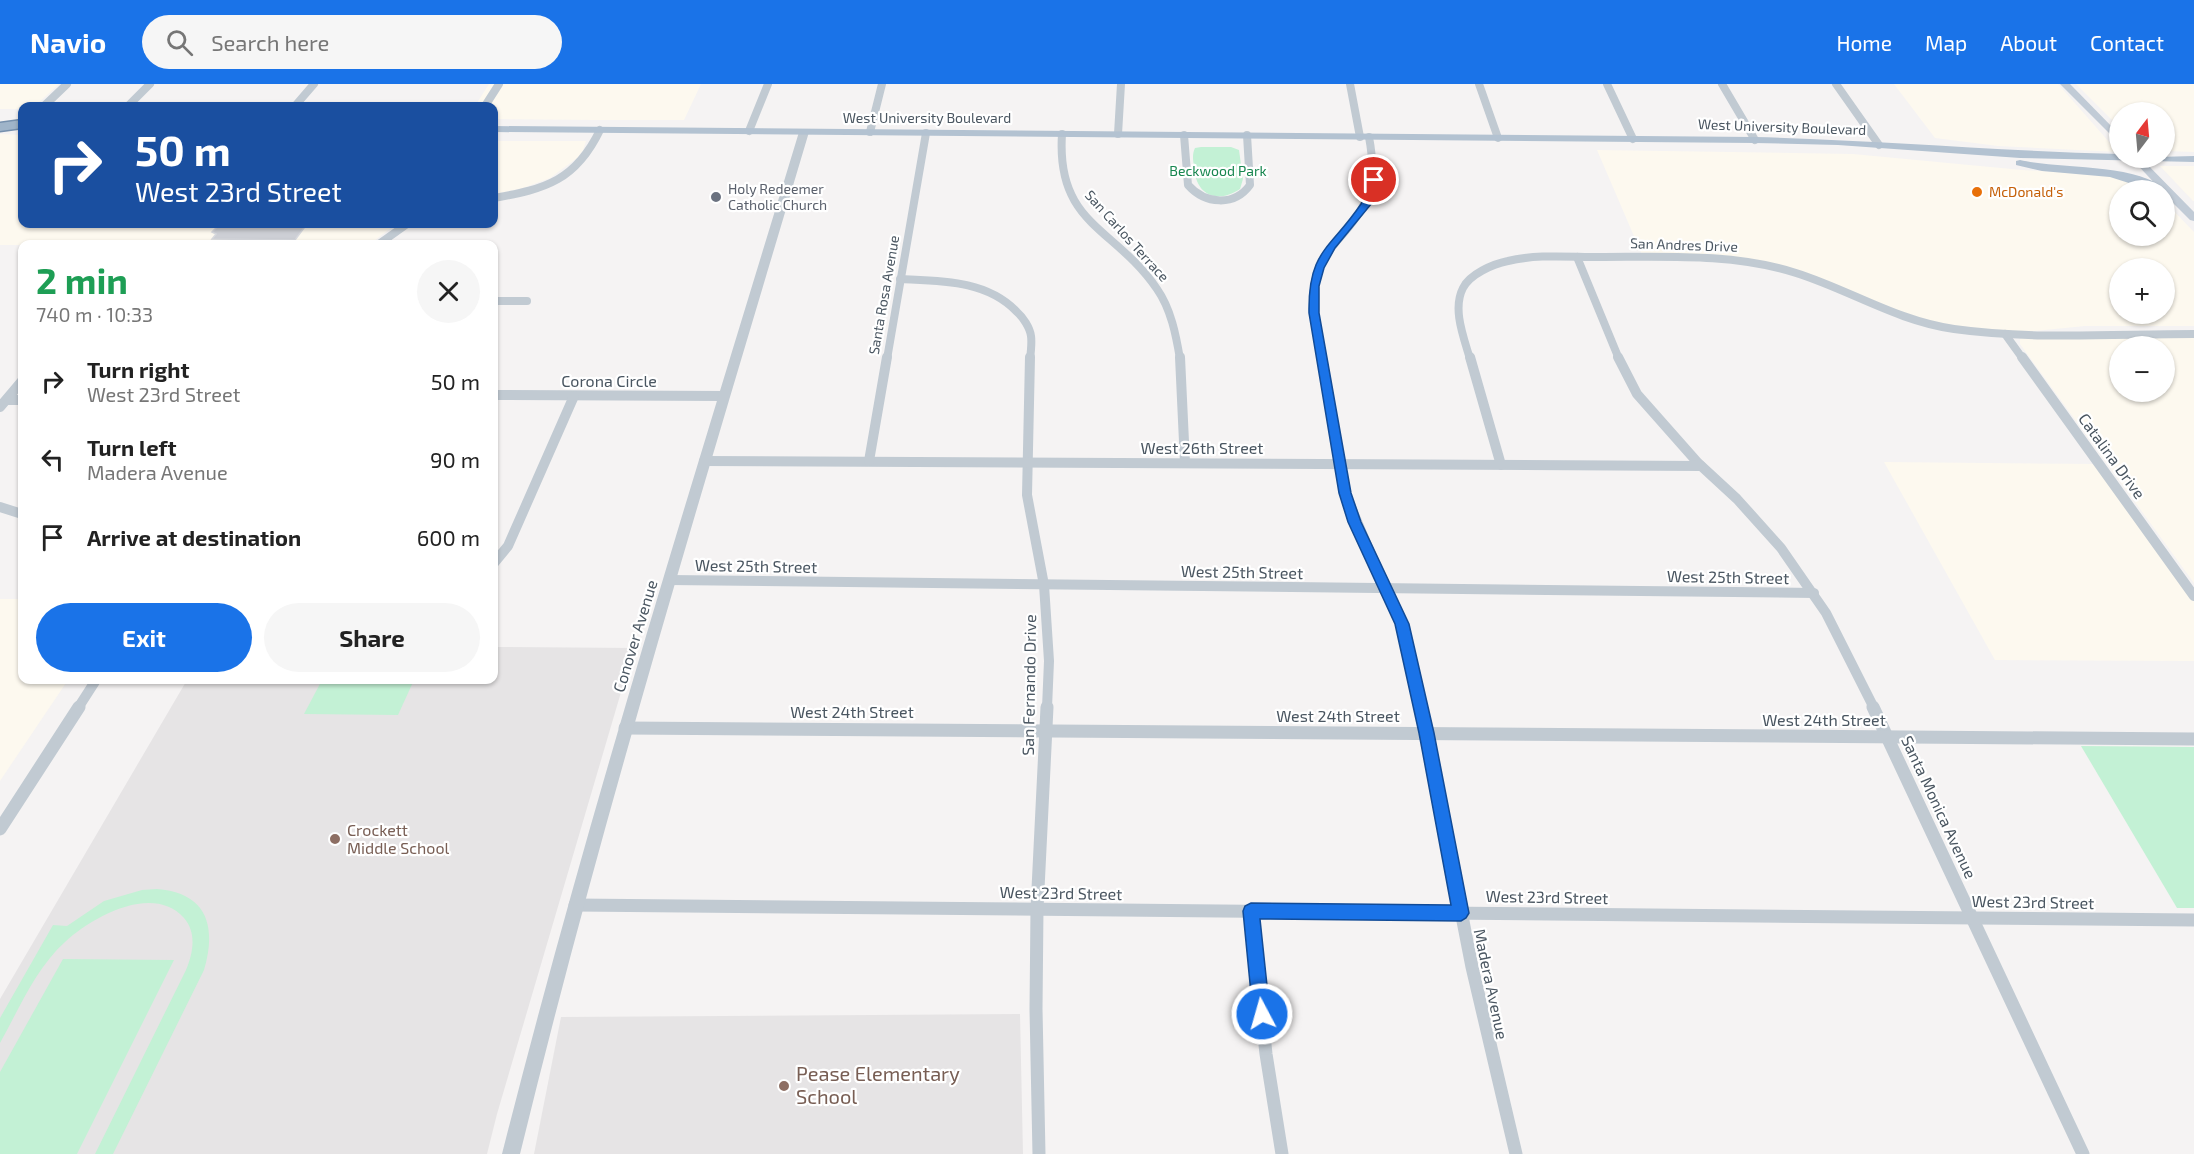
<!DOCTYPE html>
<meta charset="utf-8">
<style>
:root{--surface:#fff;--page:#f6f6f6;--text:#222;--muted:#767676;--accent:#1a73e8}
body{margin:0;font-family:"Exo 2",sans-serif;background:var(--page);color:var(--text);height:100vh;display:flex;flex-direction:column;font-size:22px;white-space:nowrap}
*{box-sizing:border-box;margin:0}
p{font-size:20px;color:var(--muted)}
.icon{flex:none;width:33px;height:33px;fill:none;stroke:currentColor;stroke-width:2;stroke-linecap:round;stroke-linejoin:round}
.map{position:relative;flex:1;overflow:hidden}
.side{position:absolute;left:18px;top:156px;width:480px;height:444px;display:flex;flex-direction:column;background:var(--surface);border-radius:12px;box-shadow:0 2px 4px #0004}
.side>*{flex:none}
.hud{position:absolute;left:18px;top:18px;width:480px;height:126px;border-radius:12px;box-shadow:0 2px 4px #0004;background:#1a4fa0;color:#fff;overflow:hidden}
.needle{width:39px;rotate:16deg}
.tools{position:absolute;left:2109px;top:18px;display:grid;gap:12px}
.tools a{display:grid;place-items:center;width:66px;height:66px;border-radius:50%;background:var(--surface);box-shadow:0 2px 4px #0004;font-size:30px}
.pin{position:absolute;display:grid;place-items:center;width:51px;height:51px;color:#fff;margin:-26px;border:3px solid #fff;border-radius:50%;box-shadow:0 2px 6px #0007}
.me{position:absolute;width:66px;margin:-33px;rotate:354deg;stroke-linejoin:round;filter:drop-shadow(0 0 4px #0008)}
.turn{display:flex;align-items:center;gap:21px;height:126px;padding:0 18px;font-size:27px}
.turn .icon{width:78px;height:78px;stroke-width:2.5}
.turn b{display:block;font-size:42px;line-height:51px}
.round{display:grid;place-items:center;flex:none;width:63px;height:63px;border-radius:32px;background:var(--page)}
.overview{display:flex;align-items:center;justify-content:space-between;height:102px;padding:0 18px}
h1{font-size:36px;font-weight:700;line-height:45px;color:#1e9e55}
.action{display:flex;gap:12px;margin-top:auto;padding:12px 18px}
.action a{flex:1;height:69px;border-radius:36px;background:var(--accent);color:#fff;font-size:24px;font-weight:700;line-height:69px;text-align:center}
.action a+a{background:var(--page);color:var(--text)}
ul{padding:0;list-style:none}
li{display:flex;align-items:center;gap:18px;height:78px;padding:0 18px}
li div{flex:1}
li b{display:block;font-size:22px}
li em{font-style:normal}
header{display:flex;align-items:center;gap:36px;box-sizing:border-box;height:84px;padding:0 30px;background:var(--accent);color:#fff}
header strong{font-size:28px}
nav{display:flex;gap:33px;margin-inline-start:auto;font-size:21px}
.search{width:420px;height:54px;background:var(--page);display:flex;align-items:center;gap:15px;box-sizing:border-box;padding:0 21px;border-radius:33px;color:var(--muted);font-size:22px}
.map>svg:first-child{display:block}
.commercial{fill:#fdf9ef;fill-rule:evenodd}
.education{fill:#e6e4e5}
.green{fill:#c3f1d5}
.building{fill:#cdcfd5;stroke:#d7d9de;stroke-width:1.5}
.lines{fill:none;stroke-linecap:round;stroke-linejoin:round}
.trunk-casing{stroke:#7690ad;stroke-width:3}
.minor-far2{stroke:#c1cad2;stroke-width:8}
.minor-far1{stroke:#c1cad2;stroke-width:10}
.minor{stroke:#c1cad2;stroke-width:13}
.tertiary{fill:#c1cad2;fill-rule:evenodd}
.secondary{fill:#c1cbd6;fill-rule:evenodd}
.primary{fill:#b3c2d1;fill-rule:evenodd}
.trunk{fill:#9fb4c9;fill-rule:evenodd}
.route{fill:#1a73e8;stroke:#114b97;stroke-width:1.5}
.food-dot{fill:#e8710a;stroke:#fff;stroke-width:2}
.worship-dot{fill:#6b7280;stroke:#fff;stroke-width:2}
.education-dot{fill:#8d6e63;stroke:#fff;stroke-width:2}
.labels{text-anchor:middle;stroke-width:4.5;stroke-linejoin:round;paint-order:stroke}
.far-street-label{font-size:14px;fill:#4a5661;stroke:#fff}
.far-park-label{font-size:14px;fill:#17864f;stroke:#fff}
.far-worship-label{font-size:14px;fill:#5b616d;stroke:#fff;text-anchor:start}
.far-food-label{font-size:14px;fill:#c56008;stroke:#fff;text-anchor:start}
.street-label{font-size:16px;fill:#4a5661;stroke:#fff}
.education-label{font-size:16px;fill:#785e54;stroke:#fff;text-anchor:start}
.near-education-label{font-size:20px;fill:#785e54;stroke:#fff;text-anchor:start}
</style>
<header>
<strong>Navio</strong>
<div class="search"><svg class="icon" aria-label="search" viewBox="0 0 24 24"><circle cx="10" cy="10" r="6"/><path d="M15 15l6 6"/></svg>Search here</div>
<nav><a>Home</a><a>Map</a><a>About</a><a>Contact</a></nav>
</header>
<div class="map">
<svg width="2194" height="1070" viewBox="0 0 2194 1070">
<rect width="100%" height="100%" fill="#f5f3f3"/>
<!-- commercial -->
<g class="commercial">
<polygon points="0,0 59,0 35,22 22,22 22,25 0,25"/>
<polygon points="489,0 701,0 684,36 600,36 494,35 494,22 475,22"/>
<polygon points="1894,0 2058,0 2118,68 1998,62 1935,54"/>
<polygon points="2076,0 2194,0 2194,68 2165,67 2164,28 2120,28 2119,43"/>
<polygon points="0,50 22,51 22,140 396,140 370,160 0,161"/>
<polygon points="494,57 586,57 583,66 577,74 550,94 523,104 494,110"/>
<path d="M1597,66L1853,70L2022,86L2107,91L2145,102L2152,106H2120V152H2164L2165,118L2194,148V242H2085L2005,250L1941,243L1790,187L1762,179L1643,173ZM2120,184H2164V230H2120Z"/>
<polygon points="2160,82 2194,82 2194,117 2193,117"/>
<path d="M2024,253L2194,254V499L2020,260V255ZM2120,262H2164V308H2120Z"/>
<polygon points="1884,378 2098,380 2194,514 2194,577 1995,576"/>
<polygon points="0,515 22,515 22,596 68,596 0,697"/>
</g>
<!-- education -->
<g class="education">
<polygon points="494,563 634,564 497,1030 487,1070 0,1070 0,915 187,596 494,596"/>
<polygon points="1020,930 1023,1070 534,1070 561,933"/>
</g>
<!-- green -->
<g class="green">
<path d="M1201,63H1231L1239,66L1243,95L1240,105C1216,121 1195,110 1194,82C1193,76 1192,70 1195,64Z"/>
<polygon points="322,596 414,596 398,631 304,630"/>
<polygon points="2081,662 2194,663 2194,824 2177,824"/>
<path d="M157,805C207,809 217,842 204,886L113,1070H95L186,886C193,869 197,849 184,834C153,799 92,833 65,858C36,884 19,925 0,959V934L53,841L67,842L104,817L142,806Z"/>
<polygon points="63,875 174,876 77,1070 0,1070 0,988"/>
</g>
<!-- building -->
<polygon class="building" points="220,140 307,140 295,156 212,155 216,150 212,148"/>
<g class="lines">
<!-- trunk casing -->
<g class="trunk-casing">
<polygon id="trunk" points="22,36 22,44 0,47 0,39"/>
</g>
<!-- minor-far2 -->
<g class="minor-far2">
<polyline points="1350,0 1360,53"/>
<polyline points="1479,0 1498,54"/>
<polyline points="1607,0 1633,55"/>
<polyline points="1722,0 1755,56"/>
<polyline points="1836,0 1879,61"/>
<polyline points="44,22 67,0"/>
<polyline points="128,22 150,0"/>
<polyline points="295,22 314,0"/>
<polyline points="485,22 499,0"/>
<polyline points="749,47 768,0"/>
<polyline points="870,48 882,0"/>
<path d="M1062,50C1056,141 1115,143 1157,205C1171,225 1176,251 1180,275"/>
<polyline points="1118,50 1121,0"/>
<path d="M1184,51L1188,101C1205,120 1234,123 1250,101L1247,51"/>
<path d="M494,114C546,105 576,96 600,46"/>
<polyline points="379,160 407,140"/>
<polyline points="1577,173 1619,275"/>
<path d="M900,195C941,197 987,196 1017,228C1023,233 1030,244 1031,252C1032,259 1031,267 1030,275"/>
<polyline points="494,217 527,217"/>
<polyline points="2005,250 2023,275"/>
<polyline points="887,275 926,49"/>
<path d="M1322,275C1317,246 1309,216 1318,188C1323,173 1333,161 1343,150C1372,117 1377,96 1369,53"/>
<path d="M1470,275C1464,254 1452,225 1463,204C1470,190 1493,180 1508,177C1537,170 1569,173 1599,173C1664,173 1734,169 1796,189C1850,206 1897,237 1954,245C2033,256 2115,250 2194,250"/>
</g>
<!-- minor-far1 -->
<g class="minor-far1">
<polyline points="1030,273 1027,411 1044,501 1049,577 1047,624"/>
<polyline points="1180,273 1185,379"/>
<polyline points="1322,273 1345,409 1403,546 1410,567 1421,624"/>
<polyline points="1470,273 1501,381"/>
<polyline points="1618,273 1637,310 1698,379 1737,415 1781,464 1826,529 1874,624"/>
<polyline points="2022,273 2194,512"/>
<polyline points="494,311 724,312"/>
<polyline points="7,316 22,316"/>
<polyline points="0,323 22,297"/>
<polyline points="704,377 1701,382"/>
<polyline points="869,377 887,273"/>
<polyline points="0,423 22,430"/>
<polyline points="494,479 508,462 574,312"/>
<polyline points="669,496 1814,509"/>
<polyline points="78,624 96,596"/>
</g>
<!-- minor -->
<g class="minor">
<polyline points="1421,623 1472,883 1516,1070"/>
<polyline points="1873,623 2083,1070"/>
<polyline points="625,644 2194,655"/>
<polyline points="0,745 79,623"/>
<polyline points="575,821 2194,836"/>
<polyline points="1251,827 1266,970 1282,1070"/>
<polyline points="1039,1070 1036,925 1037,825 1047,623"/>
</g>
<!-- tertiary -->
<path class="tertiary" d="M804,45L809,48C708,388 604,726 520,1070H502C589,726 696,387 799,48Z"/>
<!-- secondary -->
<g class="secondary">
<polygon points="2060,0 2070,0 2120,51 2120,60"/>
<polygon points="2131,74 2141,74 2194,128 2194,137 2190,136 2164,110 2164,106 2161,106"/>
</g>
<!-- primary -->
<g class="primary">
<path d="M494,42L1755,53C1877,56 1998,67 2120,70V74L2194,72V78L2020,74L1838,61L1755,59L494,48Z"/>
<path d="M2020,76C2058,85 2138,79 2166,106L2164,108L2151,106L2110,93L2042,87L2016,81V77Z"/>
</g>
<!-- trunk -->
<use href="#trunk" class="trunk"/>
</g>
<!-- route -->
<path class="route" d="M1370,94L1379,96L1372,119L1335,164L1324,184L1319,202V229L1351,409L1361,438L1409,540L1434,649L1469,829L1466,834L1461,837L1260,835L1270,930L1268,936L1262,938L1255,936L1253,930L1243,827L1245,822L1251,819L1451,821L1419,649L1395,540L1348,438L1339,409L1309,229C1308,166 1330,166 1361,120C1366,112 1366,102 1370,94Z"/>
<!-- markers -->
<circle class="food-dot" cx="1977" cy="108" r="6"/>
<circle class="worship-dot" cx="716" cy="113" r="6"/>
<g class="education-dot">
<circle cx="335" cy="755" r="6"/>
<circle cx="784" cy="1002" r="6"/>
</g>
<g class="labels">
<!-- far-street labels -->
<g class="far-street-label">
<text x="927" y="39">West University Boulevard</text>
<text transform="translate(1782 43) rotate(2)" y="5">West University Boulevard</text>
<text transform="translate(1127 152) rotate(48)" y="5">San Carlos Terrace</text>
<text transform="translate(1684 161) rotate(2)" y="5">San Andres Drive</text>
<text transform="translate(884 211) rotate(-80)" y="5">Santa Rosa Avenue</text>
</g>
<!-- far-park labels -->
<g class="far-park-label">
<text x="1218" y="92">Beckwood Park</text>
</g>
<!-- far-worship labels -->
<g class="far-worship-label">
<text x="728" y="110">Holy Redeemer<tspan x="728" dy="16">Catholic Church</tspan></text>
</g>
<!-- far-food labels -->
<g class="far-food-label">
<text x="1989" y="113">McDonald's</text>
</g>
<!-- street labels -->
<g class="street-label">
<text x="609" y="303">Corona Circle</text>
<text x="1202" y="370">West 26th Street</text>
<text transform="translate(2112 372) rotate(54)" y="6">Catalina Drive</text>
<text transform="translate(756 482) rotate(1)" y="6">West 25th Street</text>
<text transform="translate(1242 488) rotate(1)" y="6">West 25th Street</text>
<text transform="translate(1728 493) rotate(1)" y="6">West 25th Street</text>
<text transform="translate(635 552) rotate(-73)" y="6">Conover Avenue</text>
<text transform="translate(1029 601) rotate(-89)" y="6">San Fernando Drive</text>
<text x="852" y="634">West 24th Street</text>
<text x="1338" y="638">West 24th Street</text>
<text x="1824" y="642">West 24th Street</text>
<text transform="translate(1939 723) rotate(65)" y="6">Santa Monica Avenue</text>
<text transform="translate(1061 809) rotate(1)" y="6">West 23rd Street</text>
<text transform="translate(1547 813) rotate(1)" y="6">West 23rd Street</text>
<text transform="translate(2033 818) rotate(1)" y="6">West 23rd Street</text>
<text transform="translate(1491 900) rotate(78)" y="6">Madera Avenue</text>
</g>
<!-- education labels -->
<g class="education-label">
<text x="347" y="752">Crockett<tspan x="347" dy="18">Middle School</tspan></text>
</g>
<!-- near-education labels -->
<g class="near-education-label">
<text x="796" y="997">Pease Elementary<tspan x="796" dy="23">School</tspan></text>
</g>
</g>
</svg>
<div class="tools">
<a><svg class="needle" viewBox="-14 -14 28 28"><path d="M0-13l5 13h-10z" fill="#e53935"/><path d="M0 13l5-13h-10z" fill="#767676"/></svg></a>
<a><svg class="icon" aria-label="search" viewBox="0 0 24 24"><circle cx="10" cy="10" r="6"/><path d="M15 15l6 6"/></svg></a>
<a>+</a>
<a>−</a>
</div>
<div class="pin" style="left:1374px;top:96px;background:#d93025"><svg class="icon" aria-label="arrive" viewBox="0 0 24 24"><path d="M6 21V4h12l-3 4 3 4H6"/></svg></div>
<svg class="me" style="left:1262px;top:930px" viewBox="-20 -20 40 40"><circle r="17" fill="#1a73e8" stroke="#fff" stroke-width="3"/><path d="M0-11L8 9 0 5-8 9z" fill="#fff"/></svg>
<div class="hud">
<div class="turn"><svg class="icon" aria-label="right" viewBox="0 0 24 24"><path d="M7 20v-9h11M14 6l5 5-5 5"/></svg><div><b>50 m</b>West 23rd Street</div></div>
</div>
<section class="side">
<div class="overview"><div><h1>2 min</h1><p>740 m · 10:33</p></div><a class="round"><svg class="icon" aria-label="close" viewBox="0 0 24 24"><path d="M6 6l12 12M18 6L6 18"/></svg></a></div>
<ul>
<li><svg class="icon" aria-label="right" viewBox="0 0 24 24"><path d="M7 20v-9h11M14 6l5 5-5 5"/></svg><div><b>Turn right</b><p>West 23rd Street</p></div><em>50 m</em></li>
<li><svg class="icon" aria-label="left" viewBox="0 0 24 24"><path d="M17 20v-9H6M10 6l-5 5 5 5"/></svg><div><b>Turn left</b><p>Madera Avenue</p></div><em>90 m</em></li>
<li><svg class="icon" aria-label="arrive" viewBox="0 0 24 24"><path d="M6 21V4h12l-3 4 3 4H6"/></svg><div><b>Arrive at destination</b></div><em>600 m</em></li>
</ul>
<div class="action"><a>Exit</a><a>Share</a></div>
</section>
</div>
